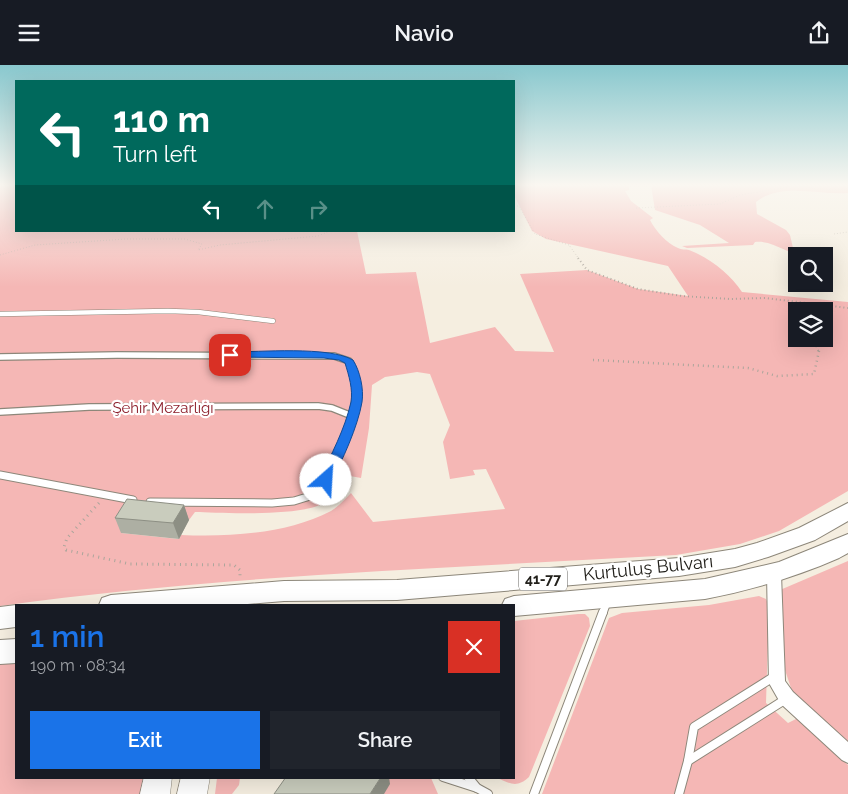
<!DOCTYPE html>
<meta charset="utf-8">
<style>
:root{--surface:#171b24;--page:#20242c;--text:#f1f3f6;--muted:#9ea1a6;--accent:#1a73e8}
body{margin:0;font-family:Raleway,sans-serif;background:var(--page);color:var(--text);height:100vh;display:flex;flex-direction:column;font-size:19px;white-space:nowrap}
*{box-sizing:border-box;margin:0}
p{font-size:16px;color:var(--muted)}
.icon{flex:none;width:28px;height:28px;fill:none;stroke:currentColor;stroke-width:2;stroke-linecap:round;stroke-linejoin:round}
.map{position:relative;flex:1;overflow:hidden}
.details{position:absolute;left:15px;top:539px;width:500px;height:175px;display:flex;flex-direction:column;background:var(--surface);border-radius:0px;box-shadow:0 5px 20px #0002}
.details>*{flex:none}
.hud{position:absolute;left:15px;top:15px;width:500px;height:152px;border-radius:0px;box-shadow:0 5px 20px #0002;background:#00695c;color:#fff;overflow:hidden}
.controls{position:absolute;left:788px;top:182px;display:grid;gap:10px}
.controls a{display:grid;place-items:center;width:45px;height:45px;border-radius:0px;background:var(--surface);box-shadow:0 5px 20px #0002;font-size:25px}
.pin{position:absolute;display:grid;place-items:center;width:42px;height:42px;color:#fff;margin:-21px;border-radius:10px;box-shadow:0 2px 8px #0006}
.me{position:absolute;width:55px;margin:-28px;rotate:26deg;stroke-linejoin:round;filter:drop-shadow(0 0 4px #0008)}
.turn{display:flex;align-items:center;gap:18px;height:105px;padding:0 15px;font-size:22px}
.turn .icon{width:65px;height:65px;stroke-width:2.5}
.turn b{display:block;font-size:35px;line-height:42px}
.lanes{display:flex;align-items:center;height:48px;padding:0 15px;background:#0003;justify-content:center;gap:25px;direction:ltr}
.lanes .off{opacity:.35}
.round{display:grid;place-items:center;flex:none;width:52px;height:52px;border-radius:0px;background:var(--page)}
.headline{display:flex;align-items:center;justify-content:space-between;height:85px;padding:0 15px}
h1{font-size:30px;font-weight:600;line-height:38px;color:var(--accent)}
.cta{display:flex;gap:10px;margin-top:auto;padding:10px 15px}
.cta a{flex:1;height:58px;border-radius:0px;background:var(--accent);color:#fff;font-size:20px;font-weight:600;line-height:58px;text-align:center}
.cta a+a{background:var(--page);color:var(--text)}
header{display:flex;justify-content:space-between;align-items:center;height:65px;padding:0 15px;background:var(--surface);font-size:22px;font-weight:600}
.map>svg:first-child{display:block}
.green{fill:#f5b7b5;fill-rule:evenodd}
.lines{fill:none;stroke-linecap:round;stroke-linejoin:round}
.service-far3-casing{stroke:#8d877a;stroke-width:5.5}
.service-far2-casing{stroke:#8d877a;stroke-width:8}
.service-far1-casing{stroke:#8d877a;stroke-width:9}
.service-casing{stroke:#8d877a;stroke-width:10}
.minor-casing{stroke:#8d877a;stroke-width:2}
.primary-casing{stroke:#8d877a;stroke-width:1}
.trunk-casing{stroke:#8d877a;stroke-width:2}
.path-far3{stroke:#aba59b;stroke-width:1;stroke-dasharray:0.5 2.5;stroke-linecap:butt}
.path-far2{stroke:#aba59b;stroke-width:2;stroke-dasharray:1 3;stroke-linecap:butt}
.path-far1{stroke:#aba59b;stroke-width:2.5;stroke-dasharray:1 4;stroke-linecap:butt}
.path{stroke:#aba59b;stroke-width:3;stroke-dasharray:1 4.5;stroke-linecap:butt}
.service-far3{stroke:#fff;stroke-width:4.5}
.service-far2{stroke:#fff;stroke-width:5.5}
.service-far1{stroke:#fff;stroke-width:7}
.service{stroke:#fff;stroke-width:8}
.minor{fill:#fff;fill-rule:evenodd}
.primary{fill:#fff;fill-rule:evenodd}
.trunk{fill:#fff;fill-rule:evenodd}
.wall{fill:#adafa3}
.shaded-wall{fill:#8d8f84}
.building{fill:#c9ccbd;stroke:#8d8f84}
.route{fill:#1a73e8;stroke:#114b97}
.labels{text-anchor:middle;stroke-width:4.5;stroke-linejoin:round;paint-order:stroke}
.shield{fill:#fff;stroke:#64635f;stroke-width:1}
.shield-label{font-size:14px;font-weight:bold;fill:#22201b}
.park-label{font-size:15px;fill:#8c1e2a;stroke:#fff}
.near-street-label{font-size:18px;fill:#22201b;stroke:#fff}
</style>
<header><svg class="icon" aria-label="menu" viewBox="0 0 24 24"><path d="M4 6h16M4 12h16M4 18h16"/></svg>Navio<svg class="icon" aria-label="share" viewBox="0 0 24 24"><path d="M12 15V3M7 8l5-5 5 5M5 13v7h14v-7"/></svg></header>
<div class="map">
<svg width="848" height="729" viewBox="0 0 848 729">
<rect width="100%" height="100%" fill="#f5eee0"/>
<!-- green -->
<g class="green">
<path d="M0,120H16V166H357L366,209L416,207L430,278L495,262L515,286L554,287L520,209L587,205L638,224L688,231L668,201L546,174L532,166L514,130V120H629V125L625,126L631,136L653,153L650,155C655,165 667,179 678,183C681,185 686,184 689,185C710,193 730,209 742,227L848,237V426L779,466L740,479L676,490C451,503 224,510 0,541ZM796,246H824V274H796ZM417,307L430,309L450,360L443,377L450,414L475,410L473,405L486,404L505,444L373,457L351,428C345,434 338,442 331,446C287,469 230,472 181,470L178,474L121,468L133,450L189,455L195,447C220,448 306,452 325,437C332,431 336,417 339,409L361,413L369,363L372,320L385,312Z"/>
<path d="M651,120H848V128C819,130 780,117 756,137L757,149L786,165L790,170L793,183L807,191C788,191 775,175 755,177L753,180L687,183L682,181L729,178L700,160L655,145Z"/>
<polygon points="848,496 848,678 793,629 785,605 780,525"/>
<polygon points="759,531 766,534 769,541 766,638 788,658 798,653 848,700 848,729 542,729 609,553 622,548 709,540"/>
<path d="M578,549H585L589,553L590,561L529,712C517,723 511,719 497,713L514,712V556Z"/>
<polygon points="16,598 16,712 143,713 140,729 0,729 0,599"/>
<polygon points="380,712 431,713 438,729 384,729"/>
<polygon points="217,713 240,712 240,713 239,720 232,729 215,729"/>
</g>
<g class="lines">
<!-- service-far3 casing -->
<g class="service-far3-casing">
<polyline id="service-far3" points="0,249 168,246 198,247 273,256"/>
</g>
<!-- service-far2 casing -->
<g class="service-far2-casing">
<g id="service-far2">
<path d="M0,292L117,290L334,291L349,296C360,312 356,333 352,351L332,343L318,341L89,342L0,347"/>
<polyline points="332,403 352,351"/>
</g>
</g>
<!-- service-far1 casing -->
<g class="service-far1-casing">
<g id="service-far1">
<polyline points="0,410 133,435"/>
<polyline points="150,437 272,438 294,436 307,432 315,426 333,402"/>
<polyline points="603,548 607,537"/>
</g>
</g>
<!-- service casing -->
<g class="service-casing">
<g id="service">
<polyline points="688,696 694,662 775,611"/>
<polyline points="443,712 477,723"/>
<polyline points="468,712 477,723 488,729"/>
<polyline points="534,729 603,547"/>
<polyline points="679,729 688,696 786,634"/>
</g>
</g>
<!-- minor casing -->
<g class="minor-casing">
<polygon id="minor" points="774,503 779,505 781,509 785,616 793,627 848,677 848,698 842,695 781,639 769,618 767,509 769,505"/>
</g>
<!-- primary casing -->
<g class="primary-casing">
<g id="primary">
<polygon points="144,712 172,712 170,729 140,729"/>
<polygon points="181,712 210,712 207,729 177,729"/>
</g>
</g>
<!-- trunk casing -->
<g class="trunk-casing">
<g id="trunk">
<polygon points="848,438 848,456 815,475 768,492 735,502 679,511 397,535 284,536 236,540 99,540 102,533 111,530 284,516 397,515 679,493 735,484 757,478 799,463"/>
<path d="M848,469V488L839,493C796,512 751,525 705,534L514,551V540H502L505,534L514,531L705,514L779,497Z"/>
<polygon points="16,540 16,562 0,564 0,542"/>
<polygon points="16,574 16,598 0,599 0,575"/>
</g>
</g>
<!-- path-far3 -->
<g class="path-far3">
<polyline points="797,120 816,124 848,125"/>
<polyline points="514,141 519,141 535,169 569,180 579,194"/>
<polyline points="636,143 720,139 740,130 789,122 791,120"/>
<polyline points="834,169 848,167"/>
<polyline points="0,190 35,180 126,174 185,174 202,179 198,185 220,180 318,171 330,166"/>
</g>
<!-- path-far2 -->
<g class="path-far2">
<polyline points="578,193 587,205 638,224 682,231 730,234 765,233 848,243"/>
<polyline points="815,246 824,241"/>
<polyline points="813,274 819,287"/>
</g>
<!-- path-far1 -->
<polyline class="path-far1" points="593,295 748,303 777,311 814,309 819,286"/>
<!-- path -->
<polyline class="path" points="99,438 67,473 64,482 66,485 130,499 234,500 240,505 240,513"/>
<!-- service-far3 -->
<use href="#service-far3" class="service-far3"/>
<!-- service-far2 -->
<use href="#service-far2" class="service-far2"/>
<!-- service-far1 -->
<use href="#service-far1" class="service-far1"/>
<!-- service -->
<use href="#service" class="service"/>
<!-- minor -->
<use href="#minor" class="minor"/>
<!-- primary -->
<use href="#primary" class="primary"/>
<!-- trunk -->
<use href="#trunk" class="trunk"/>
</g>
<!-- wall -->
<polygon class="wall" points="184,440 189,455 179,474 121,468 115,453"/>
<!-- shaded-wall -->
<g class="shaded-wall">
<polygon points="184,440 189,455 179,474 173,458"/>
<polygon points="381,712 389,712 390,719 384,729 370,729"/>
</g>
<!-- building -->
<g class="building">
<polygon points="127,434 184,440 173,458 115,453"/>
<polygon points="286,712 381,712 370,729 274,729"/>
</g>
<!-- sky -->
<linearGradient id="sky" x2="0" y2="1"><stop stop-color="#89c8ce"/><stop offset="0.54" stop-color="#faf7f1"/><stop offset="1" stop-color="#faf7f1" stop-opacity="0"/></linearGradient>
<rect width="848" height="222" fill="url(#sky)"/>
<!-- route -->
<path class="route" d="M230,287C260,287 329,281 353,295C360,306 364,324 362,337C358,361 342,397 330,418H321L319,415C331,390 345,364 351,337C353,324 349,311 345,298L339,295L324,293L227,292V288Z"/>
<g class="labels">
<!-- shield labels -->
<rect class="shield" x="519" y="502.5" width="48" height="23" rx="4"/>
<g class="shield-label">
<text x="543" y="519">41-77</text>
</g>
<!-- park labels -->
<g class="park-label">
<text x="163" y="348">Şehir Mezarlığı</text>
</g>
<!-- near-street labels -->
<g class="near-street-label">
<text transform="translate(648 503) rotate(-6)" y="6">Kurtuluş Bulvarı</text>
</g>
</g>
</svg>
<div class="controls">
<a><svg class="icon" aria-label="search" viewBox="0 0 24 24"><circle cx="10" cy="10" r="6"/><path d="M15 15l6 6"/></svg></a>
<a><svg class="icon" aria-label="layers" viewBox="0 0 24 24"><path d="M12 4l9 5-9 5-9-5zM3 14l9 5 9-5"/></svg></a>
</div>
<div class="pin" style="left:230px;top:290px;background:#d93025"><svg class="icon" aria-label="arrive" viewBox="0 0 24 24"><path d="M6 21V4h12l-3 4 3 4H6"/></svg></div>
<svg class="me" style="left:326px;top:415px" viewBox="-20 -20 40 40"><circle r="19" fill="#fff"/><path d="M0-13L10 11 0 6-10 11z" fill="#1a73e8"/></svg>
<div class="hud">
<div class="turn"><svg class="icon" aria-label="left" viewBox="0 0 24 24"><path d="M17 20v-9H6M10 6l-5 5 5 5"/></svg><div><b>110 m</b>Turn left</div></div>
<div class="lanes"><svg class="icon" aria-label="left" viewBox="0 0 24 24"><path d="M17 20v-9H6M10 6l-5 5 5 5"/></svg><svg class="icon off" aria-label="ahead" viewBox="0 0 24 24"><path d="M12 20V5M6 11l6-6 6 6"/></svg><svg class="icon off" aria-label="right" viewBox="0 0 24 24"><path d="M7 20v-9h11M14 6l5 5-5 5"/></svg></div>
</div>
<section class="details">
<div class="headline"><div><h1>1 min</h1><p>190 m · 08:34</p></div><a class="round" style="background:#d93025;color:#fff"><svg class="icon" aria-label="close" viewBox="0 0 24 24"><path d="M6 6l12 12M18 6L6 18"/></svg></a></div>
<div class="cta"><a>Exit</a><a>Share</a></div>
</section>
</div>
